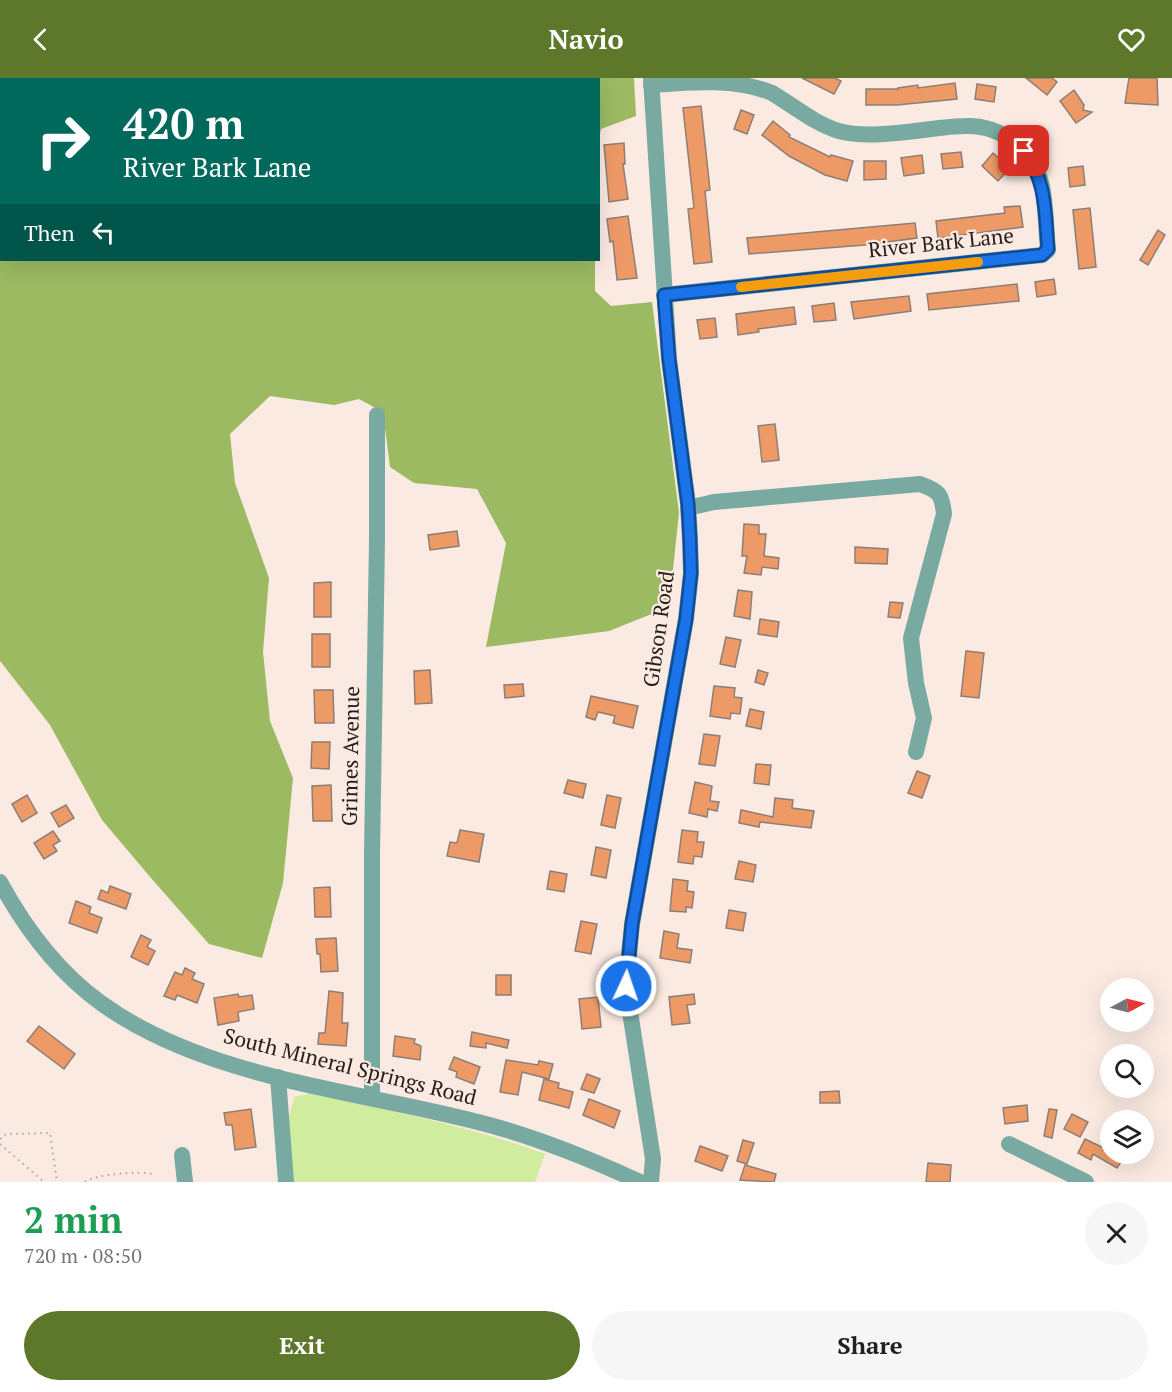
<!DOCTYPE html>
<meta charset="utf-8">
<style>
:root{--surface:#fff;--page:#f6f6f6;--text:#202124;--muted:#757577;--accent:#5d782b}
body{margin:0;font-family:"PT Serif",serif;background:var(--page);color:var(--text);height:100vh;display:flex;flex-direction:column;font-size:22px;white-space:nowrap}
*{box-sizing:border-box;margin:0}
p{font-size:20px;color:var(--muted)}
.icon{flex:none;width:33px;height:33px;fill:none;stroke:currentColor;stroke-width:2;stroke-linecap:round;stroke-linejoin:round}
.map{position:relative;height:1104px;overflow:hidden}
.details{display:flex;flex-direction:column;background:var(--surface);flex:1}
.details>*{flex:none}
.guide{position:absolute;left:0px;top:0px;width:600px;height:183px;box-shadow:0 6px 24px #0002;background:#00695c;color:#fff;overflow:hidden}
.needle{width:39px;rotate:83deg}
.tools{position:absolute;left:1100px;top:900px;display:grid;gap:12px}
.tools a{display:grid;place-items:center;width:54px;height:54px;border-radius:50%;background:var(--surface);box-shadow:0 6px 24px #0002;font-size:30px}
.pin{position:absolute;display:grid;place-items:center;width:51px;height:51px;color:#fff;margin:-26px;border-radius:12px;box-shadow:0 3px 9px #0006}
.me{position:absolute;width:66px;margin:-33px;rotate:3deg;stroke-linejoin:round;filter:drop-shadow(0 0 4px #0008)}
.turn{display:flex;align-items:center;gap:21px;height:126px;padding:0 24px;font-size:27px}
.turn .icon{width:78px;height:78px;stroke-width:2.5}
.turn b{display:block;font-size:42px;line-height:51px}
.then{display:flex;align-items:center;height:57px;padding:0 24px;background:#0003;gap:12px;font-size:22px}
.round{display:grid;place-items:center;flex:none;width:63px;height:63px;border-radius:32px;background:var(--page)}
.overview{display:flex;align-items:center;justify-content:space-between;height:102px;padding:0 24px}
h1{font-size:36px;font-weight:700;line-height:45px;color:#1e9e55}
.primary-button{display:flex;gap:12px;margin-top:auto;padding:12px 24px}
.primary-button a{flex:1;height:69px;border-radius:36px;background:var(--accent);color:#fff;font-size:24px;font-weight:700;line-height:69px;text-align:center}
.primary-button a+a{background:var(--page);color:var(--text)}
header{display:flex;justify-content:space-between;align-items:center;height:78px;padding:0 24px;background:var(--accent);color:#fff;font-size:27px;font-weight:700}
.map>svg:first-child{display:block}
.green{fill:#d0ec9f}
.forest{fill:#9cba61}
.building{fill:#ee9a67;stroke:#8d7e76;stroke-width:1.5}
.lines{fill:none;stroke-linecap:round;stroke-linejoin:round}
.path{stroke:#b1a59e;stroke-width:2;stroke-dasharray:1.5 4.5;stroke-linecap:butt}
.minor{stroke:#78aaa2;stroke-width:16}
.route-casing{stroke:#114b97;stroke-width:15}
.route{stroke:#1a73e8;stroke-width:10}
.slow{stroke:#f59e0b;stroke-width:10}
.labels{text-anchor:middle;stroke-width:4.5;stroke-linejoin:round;paint-order:stroke}
.street-label{font-size:21px;fill:#241e1b;stroke:#faeae1}
</style>
<header><svg class="icon" aria-label="back" viewBox="0 0 24 24"><path d="M15 5l-7 7 7 7"/></svg>Navio<svg class="icon" aria-label="heart" viewBox="0 0 24 24"><path d="M12 20l-8-8c-3-5 5-10 8-4 3-6 11-1 8 4z"/></svg></header>
<div class="map">
<svg width="1172" height="1104" viewBox="0 0 1172 1104">
<rect width="100%" height="100%" fill="#faeae1"/>
<!-- green -->
<path class="green" d="M312,1015C390,1033 470,1048 545,1076L535,1104H294L288,1043L294,1019Z"/>
<!-- forest -->
<polygon class="forest" points="0,0 634,0 636,38 601,51 599,62 598,2 2,2 2,182 595,182 595,213 611,228 652,224 679,435 669,529 609,553 486,569 506,465 477,411 414,405 390,389 383,334 359,321 334,327 270,318 230,356 235,405 269,500 263,574 270,643 293,700 283,805 262,880 209,866 151,800 102,742 50,647 0,583"/>
<!-- building -->
<g class="building">
<polygon points="802,0 835,0 841,3 834,16"/>
<polygon points="1026,0 1052,0 1057,4 1047,17"/>
<polygon points="1129,0 1157,0 1158,27 1125,25"/>
<polygon points="955,5 957,21 897,27 866,27 866,11 898,11 898,10 918,7 918,10"/>
<polygon points="977,6 996,9 994,24 975,21"/>
<polygon points="1074,12 1084,27 1083,32 1092,34 1076,45 1060,23"/>
<polygon points="701,28 710,112 705,113 712,184 694,186 688,131 694,130 683,30"/>
<polygon points="741,32 754,37 747,56 734,51"/>
<polygon points="773,43 790,57 789,59 830,79 831,77 853,83 847,103 825,97 789,78 762,57"/>
<polygon points="624,65 625,86 623,86 628,121 609,124 604,67"/>
<polygon points="961,74 963,89 943,91 941,76"/>
<polygon points="993,75 1010,90 998,103 982,88"/>
<polygon points="922,77 924,95 904,98 901,80"/>
<polygon points="864,83 886,83 886,101 864,102"/>
<polygon points="1083,88 1085,107 1070,109 1068,90"/>
<polygon points="1020,128 1023,149 938,160 936,143 1005,135 1004,129"/>
<polygon points="1090,130 1096,189 1079,191 1073,132"/>
<polygon points="628,138 637,200 617,202 613,163 610,164 607,141"/>
<polygon points="915,145 917,160 865,167 749,176 747,160"/>
<polygon points="1158,152 1165,157 1148,187 1140,182"/>
<polygon points="1054,201 1056,216 1037,219 1035,204"/>
<polygon points="1017,206 1019,223 929,232 927,216"/>
<polygon points="909,218 911,233 854,241 851,224"/>
<polygon points="834,225 836,242 814,244 812,228"/>
<polygon points="794,229 796,246 758,251 759,254 738,257 736,236"/>
<polygon points="715,240 717,259 700,261 697,242"/>
<polygon points="775,346 779,382 762,384 758,348"/>
<polygon points="744,446 759,447 759,456 766,456 764,478 779,480 778,491 762,489 761,497 744,495 747,478 742,478"/>
<polygon points="457,453 459,468 430,472 428,457"/>
<polygon points="855,469 888,471 887,486 855,485"/>
<polygon points="331,504 331,539 314,539 314,505"/>
<polygon points="738,512 752,514 750,541 734,538"/>
<polygon points="890,524 903,525 900,540 888,539"/>
<polygon points="760,541 779,544 777,559 758,556"/>
<rect x="312" y="556" width="18" height="33"/>
<polygon points="726,559 741,562 735,589 720,586"/>
<polygon points="966,573 984,575 979,620 961,618"/>
<polygon points="430,592 432,625 415,626 414,593"/>
<polygon points="758,592 768,595 764,607 755,604"/>
<polygon points="523,606 524,618 505,620 504,607"/>
<polygon points="714,608 735,610 734,619 742,620 740,636 731,635 730,641 710,638"/>
<polygon points="314,612 333,612 334,645 315,645"/>
<polygon points="591,618 638,628 633,650 613,645 615,638 598,634 595,642 586,639"/>
<polygon points="750,631 764,634 761,651 746,648"/>
<polygon points="704,656 720,658 715,688 699,686"/>
<polygon points="312,664 330,664 329,691 311,690"/>
<polygon points="756,686 771,687 769,707 754,705"/>
<polygon points="917,693 930,698 922,720 908,715"/>
<polygon points="568,702 586,706 583,720 564,715"/>
<polygon points="695,704 712,708 710,723 719,724 717,733 708,731 707,739 689,735"/>
<polygon points="331,707 332,743 313,743 312,708"/>
<polygon points="27,717 37,735 22,744 12,726"/>
<polygon points="607,717 621,720 615,750 601,747"/>
<polygon points="775,720 793,722 792,730 814,733 811,750 760,744 759,749 739,745 741,732 773,739"/>
<polygon points="66,727 74,740 59,749 51,735"/>
<polygon points="460,752 484,756 479,784 447,778 450,764 457,765"/>
<polygon points="682,752 698,754 697,764 704,764 702,779 694,778 693,786 678,784"/>
<polygon points="53,753 60,763 53,767 57,773 44,781 34,765"/>
<polygon points="596,769 611,772 606,800 591,797"/>
<polygon points="739,783 756,787 753,804 735,801"/>
<polygon points="550,793 567,796 564,814 547,811"/>
<polygon points="673,801 688,803 687,813 694,814 692,830 686,829 686,834 670,833"/>
<polygon points="110,808 131,816 126,831 98,821 101,812 108,815"/>
<polygon points="330,809 331,839 315,839 314,810"/>
<polygon points="76,823 91,829 89,835 102,840 97,855 69,845"/>
<polygon points="729,832 746,835 743,853 726,850"/>
<polygon points="581,843 597,846 591,876 575,873"/>
<polygon points="664,853 679,856 677,870 692,872 690,885 660,880"/>
<polygon points="141,857 151,862 147,869 155,873 148,887 131,879"/>
<polygon points="336,860 338,893 321,894 320,876 317,876 316,861"/>
<polygon points="185,890 195,895 192,901 204,906 197,925 177,917 175,922 164,918 175,894 182,897"/>
<rect x="496" y="897" width="15" height="20"/>
<polygon points="329,913 343,915 342,945 348,945 346,968 318,966 319,955 325,955"/>
<polygon points="238,916 239,919 252,917 254,931 238,934 239,943 218,947 214,920"/>
<polygon points="694,916 695,926 687,927 690,945 672,947 669,919"/>
<polygon points="598,919 601,949 582,951 579,921"/>
<polygon points="39,948 75,976 64,991 27,963"/>
<polygon points="472,954 509,962 507,970 486,965 486,970 470,968"/>
<polygon points="395,958 415,961 414,965 421,968 420,982 393,978"/>
<polygon points="454,979 480,989 474,1006 456,999 457,994 449,991"/>
<polygon points="506,982 538,987 539,983 553,986 549,1001 522,994 518,1017 500,1014"/>
<polygon points="587,996 600,1001 594,1015 581,1011"/>
<polygon points="544,1001 559,1005 558,1010 573,1014 569,1030 539,1022"/>
<polygon points="839,1013 840,1025 820,1025 820,1014"/>
<polygon points="589,1021 620,1033 614,1050 583,1037"/>
<polygon points="1027,1027 1028,1043 1005,1046 1003,1030"/>
<polygon points="251,1031 256,1069 235,1072 232,1047 226,1047 224,1035"/>
<polygon points="1049,1031 1057,1032 1052,1060 1044,1058"/>
<polygon points="1072,1036 1088,1044 1080,1059 1064,1051"/>
<polygon points="1085,1061 1110,1073 1110,1076 1126,1076 1117,1090 1093,1076 1091,1082 1078,1075"/>
<polygon points="743,1062 754,1065 747,1086 737,1083"/>
<polygon points="700,1068 728,1078 722,1093 695,1083"/>
<polygon points="928,1085 951,1087 950,1104 926,1104"/>
<polygon points="745,1087 776,1096 774,1104 740,1102"/>
</g>
<g class="lines">
<!-- path -->
<g class="path">
<polyline points="0,1061 6,1056 13,1056 50,1055 57,1104"/>
<polyline points="0,1066 44,1104"/>
<path d="M85,1104C94,1096 141,1093 153,1096"/>
</g>
<!-- minor -->
<g class="minor">
<polyline points="651,0 669,281 688,426 690,462 691,495 686,541 632,846 626,908 653,1081 651,1104"/>
<path d="M651,7C691,4 736,0 772,15C794,28 815,46 839,53C862,59 884,56 907,54C927,52 947,48 966,48C1002,47 1034,73 1042,108C1046,128 1046,151 1048,172L1042,177L664,217"/>
<path d="M688,430L714,424L920,406C939,413 942,416 944,436L911,560L916,605L924,640L916,674"/>
<path d="M0,804C25,850 58,894 101,925C203,999 351,1012 470,1042C529,1056 586,1079 640,1104"/>
<polyline points="278,999 286,1104"/>
<polyline points="372,1020 372,775 377,462 377,337"/>
<polyline points="1009,1066 1086,1104"/>
<polyline points="182,1077 185,1104"/>
</g>
</g>
<g class="lines">
<!-- route casing -->
<g class="route-casing">
<path id="route" d="M626,908L632,846L686,541L691,495L690,462L688,426L669,281L664,217L1042,177L1048,171C1045,136 1047,103 1024,73"/>
</g>
<!-- route -->
<use href="#route" class="route"/>
<!-- slow -->
<polyline class="slow" points="741,209 978,184"/>
</g>
<g class="labels">
<!-- street labels -->
<g class="street-label">
<text transform="translate(941 165) rotate(-6)" y="7">River Bark Lane</text>
<text transform="translate(659 551) rotate(-82)" y="7">Gibson Road</text>
<text transform="translate(351 678) rotate(-89)" y="7">Grimes Avenue</text>
<text transform="translate(350 989) rotate(14)" y="7">South Mineral Springs Road</text>
</g>
</g>
</svg>
<div class="tools">
<a><svg class="needle" viewBox="-14 -14 28 28"><path d="M0-13l5 13h-10z" fill="#e53935"/><path d="M0 13l5-13h-10z" fill="#757577"/></svg></a>
<a><svg class="icon" aria-label="search" viewBox="0 0 24 24"><circle cx="10" cy="10" r="6"/><path d="M15 15l6 6"/></svg></a>
<a><svg class="icon" aria-label="layers" viewBox="0 0 24 24"><path d="M12 4l9 5-9 5-9-5zM3 14l9 5 9-5"/></svg></a>
</div>
<div class="pin" style="left:1024px;top:73px;background:#d93025"><svg class="icon" aria-label="arrive" viewBox="0 0 24 24"><path d="M6 21V4h12l-3 4 3 4H6"/></svg></div>
<svg class="me" style="left:626px;top:908px" viewBox="-20 -20 40 40"><circle r="17" fill="#1a73e8" stroke="#fff" stroke-width="3"/><path d="M0-11L8 9 0 5-8 9z" fill="#fff"/></svg>
<div class="guide">
<div class="turn"><svg class="icon" aria-label="right" viewBox="0 0 24 24"><path d="M7 20v-9h11M14 6l5 5-5 5"/></svg><div><b>420 m</b>River Bark Lane</div></div>
<div class="then">Then<svg class="icon" aria-label="left" viewBox="0 0 24 24"><path d="M17 20v-9H6M10 6l-5 5 5 5"/></svg></div>
</div>
</div>
<section class="details">
<div class="overview"><div><h1>2 min</h1><p>720 m · 08:50</p></div><a class="round"><svg class="icon" aria-label="close" viewBox="0 0 24 24"><path d="M6 6l12 12M18 6L6 18"/></svg></a></div>
<div class="primary-button"><a>Exit</a><a>Share</a></div>
</section>
